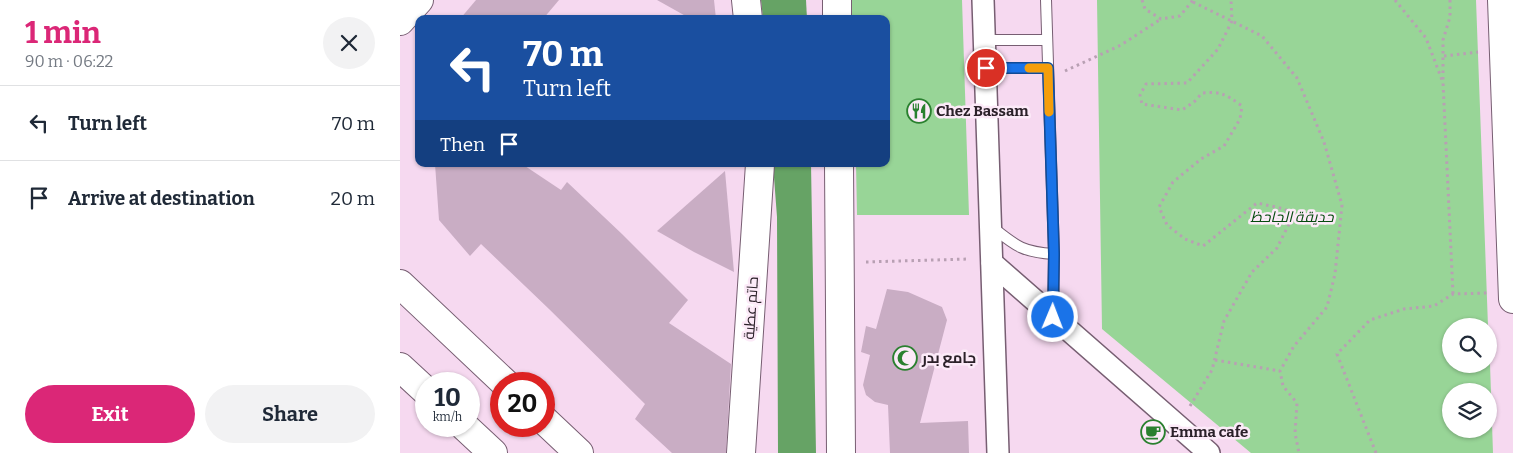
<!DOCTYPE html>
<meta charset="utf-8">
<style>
:root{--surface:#fff;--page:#f2f2f3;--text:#1f2937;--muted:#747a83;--line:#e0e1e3;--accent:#db2777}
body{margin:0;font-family:Bitter,Cairo,serif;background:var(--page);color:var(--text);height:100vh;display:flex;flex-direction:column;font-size:19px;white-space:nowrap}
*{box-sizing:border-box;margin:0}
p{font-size:16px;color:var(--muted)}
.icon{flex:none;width:28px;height:28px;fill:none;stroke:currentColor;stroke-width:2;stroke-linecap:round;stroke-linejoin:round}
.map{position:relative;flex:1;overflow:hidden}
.drawer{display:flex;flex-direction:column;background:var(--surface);width:400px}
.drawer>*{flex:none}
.banner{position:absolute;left:15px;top:15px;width:475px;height:152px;border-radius:10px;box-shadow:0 1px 4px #0004;background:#1a4fa0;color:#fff;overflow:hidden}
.fabs{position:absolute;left:1042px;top:318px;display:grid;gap:10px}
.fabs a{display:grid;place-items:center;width:55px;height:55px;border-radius:50%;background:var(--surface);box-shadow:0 1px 4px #0004;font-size:25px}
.speed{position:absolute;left:15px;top:372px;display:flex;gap:10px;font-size:25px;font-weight:700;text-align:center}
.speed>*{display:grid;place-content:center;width:65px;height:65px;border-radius:50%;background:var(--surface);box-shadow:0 1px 4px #0004;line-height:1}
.speed small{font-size:12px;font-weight:400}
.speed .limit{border:8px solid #d22;background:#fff;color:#111}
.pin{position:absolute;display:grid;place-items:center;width:42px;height:42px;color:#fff;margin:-21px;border:2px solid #fff;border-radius:50%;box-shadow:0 1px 5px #0007}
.me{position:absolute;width:55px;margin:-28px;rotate:1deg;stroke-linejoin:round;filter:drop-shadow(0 0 4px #0008)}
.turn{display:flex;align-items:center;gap:18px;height:105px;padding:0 25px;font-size:22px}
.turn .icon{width:65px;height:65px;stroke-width:2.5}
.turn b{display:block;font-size:35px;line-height:42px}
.then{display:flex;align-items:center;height:48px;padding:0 25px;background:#0003;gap:10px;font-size:19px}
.round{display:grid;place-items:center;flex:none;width:52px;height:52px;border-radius:26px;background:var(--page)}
.head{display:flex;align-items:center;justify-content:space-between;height:85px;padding:0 25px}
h1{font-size:30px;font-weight:700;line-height:38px;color:var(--accent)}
.primary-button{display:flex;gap:10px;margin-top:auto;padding:10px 25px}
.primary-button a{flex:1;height:58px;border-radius:30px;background:var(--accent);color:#fff;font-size:20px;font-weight:700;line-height:58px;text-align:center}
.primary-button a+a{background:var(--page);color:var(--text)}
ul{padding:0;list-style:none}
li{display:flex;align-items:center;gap:15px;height:75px;padding:0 25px;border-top:1px solid var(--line)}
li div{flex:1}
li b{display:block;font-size:19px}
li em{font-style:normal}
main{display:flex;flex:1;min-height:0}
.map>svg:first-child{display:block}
.green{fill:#98d597;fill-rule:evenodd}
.water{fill:#66a365}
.building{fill:#c9adc4}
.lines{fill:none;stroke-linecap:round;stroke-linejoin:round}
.lane-casing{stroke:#775e72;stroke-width:12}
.street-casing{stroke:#775e72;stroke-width:24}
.secondary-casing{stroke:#775e72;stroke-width:30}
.path{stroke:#b8a0b3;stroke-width:3;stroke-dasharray:2.5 4;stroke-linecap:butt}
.lane{stroke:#fff;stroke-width:10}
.street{stroke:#fff;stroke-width:21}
.secondary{stroke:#fff;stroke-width:28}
.route-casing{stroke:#114b97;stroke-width:12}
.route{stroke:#1a73e8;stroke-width:9}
.slow{stroke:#f59e0b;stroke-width:9}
.labels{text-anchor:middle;stroke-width:5;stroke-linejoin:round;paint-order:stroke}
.poi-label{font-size:15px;font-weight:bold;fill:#2b2129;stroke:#fceaf8;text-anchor:start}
.park-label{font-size:15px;font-style:italic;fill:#054b0e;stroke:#fceaf8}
.street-label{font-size:15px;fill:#2b2129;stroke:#fceaf8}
</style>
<main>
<section class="drawer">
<div class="head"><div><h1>1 min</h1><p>90 m · 06:22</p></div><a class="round"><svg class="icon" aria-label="close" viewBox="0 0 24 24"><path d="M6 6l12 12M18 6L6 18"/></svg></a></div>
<ul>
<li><svg class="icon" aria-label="left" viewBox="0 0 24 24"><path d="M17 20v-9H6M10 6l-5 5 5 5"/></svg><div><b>Turn left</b></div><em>70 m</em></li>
<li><svg class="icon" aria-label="arrive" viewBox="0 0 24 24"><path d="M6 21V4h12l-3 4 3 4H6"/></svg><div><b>Arrive at destination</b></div><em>20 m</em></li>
</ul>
<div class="primary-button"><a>Exit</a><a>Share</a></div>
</section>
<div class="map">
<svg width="1113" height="453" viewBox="0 0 1113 453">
<rect width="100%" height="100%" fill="#f6d9f0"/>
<!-- green -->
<g class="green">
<polygon points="450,0 562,0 569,215 457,215 456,164 486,164 486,19 451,19"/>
<path d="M697,0H1076L1088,326H1051V364H1089V334L1093,453H851L702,329ZM1051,391H1089V429H1051Z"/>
</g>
<!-- water -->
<g class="water">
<polygon points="361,0 406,0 407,19 363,19"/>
<polygon points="373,164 411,164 416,453 378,453 377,217"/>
</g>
<!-- building -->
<g class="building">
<polygon points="76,0 159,0 143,19 60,19"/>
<polygon points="257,0 314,0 316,19 291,19"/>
<polygon points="35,164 122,164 161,190 167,182 222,234 288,300 269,323 331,364 326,453 272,453 235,419 245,404 149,309 81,244 70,256 39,220"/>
<polygon points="325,171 334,272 294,252 257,231"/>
<polygon points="487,289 508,292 542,307 547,320 520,423 568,421 569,453 490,453 488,405 475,402 466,395 463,385 470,355 461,352 466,326 476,329"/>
</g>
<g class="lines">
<!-- lane casing -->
<g class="lane-casing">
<g id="lane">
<polyline points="585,40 647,40"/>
<polyline points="586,68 647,68"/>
<path d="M592,227C616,246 622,252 654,254L646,0"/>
<polyline points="653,316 654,254"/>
</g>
</g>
<!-- street casing -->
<g class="street-casing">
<g id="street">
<polyline points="583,0 598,453"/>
<polyline points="592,263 809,453"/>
</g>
</g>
<!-- secondary casing -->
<g class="secondary-casing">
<g id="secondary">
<polyline points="346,0 348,19"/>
<polyline points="437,0 437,19"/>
<polyline points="1102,0 1113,299"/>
<polyline points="0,21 19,0"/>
<polyline points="439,164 441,453"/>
<polyline points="0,284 106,384"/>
<polyline points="0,367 26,391"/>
<polyline points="144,420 179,453"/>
<polyline points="64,426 93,453"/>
<polyline points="341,453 360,164"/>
</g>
</g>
<!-- path -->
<g class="path">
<polyline points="742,0 745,9 761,19 780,16 793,0"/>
<polyline points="995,0 1026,38 1042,80"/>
<polyline points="1050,0 1050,17 1043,40 1043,82 1053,294"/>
<polyline points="793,2 862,36 897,78 924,142 942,205 935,274 927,307 894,346 880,371 883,386 897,403 895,433 899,453"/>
<polyline points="1044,56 1078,52"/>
<polyline points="665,71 721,45 761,19"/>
<polyline points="466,262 569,259"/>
<polyline points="815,360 880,371"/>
<path d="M790,406L812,370L824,321L852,272L877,248L893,216L885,209L857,203L803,246L785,239L767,225L759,207L773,182L801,159L824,146L840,119L842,106C827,95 821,91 802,93L794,102L782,110L742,104L740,95L746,84L787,83L818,49L832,21L831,0"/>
<polyline points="976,453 937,354 970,320 1004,309 1034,306 1053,294 1088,293"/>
</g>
<!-- lane -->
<use href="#lane" class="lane"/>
<!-- street -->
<use href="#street" class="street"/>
<!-- secondary -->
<use href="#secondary" class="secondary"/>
</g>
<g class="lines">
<!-- route casing -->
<g class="route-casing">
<polyline id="route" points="586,68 648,68 654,254 653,317"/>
</g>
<!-- route -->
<use href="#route" class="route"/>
<!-- slow -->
<polyline class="slow" points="629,68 648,68 649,112"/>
</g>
<!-- icons -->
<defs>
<g id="restaurant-ring" transform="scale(1.25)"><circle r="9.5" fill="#fceaf8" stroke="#2a802f" stroke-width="1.5"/><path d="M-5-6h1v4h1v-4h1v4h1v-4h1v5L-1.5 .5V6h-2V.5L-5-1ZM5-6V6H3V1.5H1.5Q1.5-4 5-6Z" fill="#2a802f"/></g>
<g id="mosque-ring" transform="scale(1.25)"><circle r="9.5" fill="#fceaf8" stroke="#2a802f" stroke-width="1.5"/><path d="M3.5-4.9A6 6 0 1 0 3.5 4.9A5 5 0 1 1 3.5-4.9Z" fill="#2a802f"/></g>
<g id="cafe-ring" transform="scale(1.25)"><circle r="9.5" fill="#fceaf8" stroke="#2a802f" stroke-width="1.5"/><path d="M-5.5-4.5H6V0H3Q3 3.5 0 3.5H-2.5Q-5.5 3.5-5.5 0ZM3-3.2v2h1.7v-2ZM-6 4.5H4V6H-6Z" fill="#2a802f"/></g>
</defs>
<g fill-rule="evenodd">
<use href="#restaurant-ring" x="519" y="111"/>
<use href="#mosque-ring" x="505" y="358"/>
<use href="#cafe-ring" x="753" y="432"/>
</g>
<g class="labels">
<!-- poi labels -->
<g class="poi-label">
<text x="536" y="116">Chez Bassam</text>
<text x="522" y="363">جامع بدر</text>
<text x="770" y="437">Emma cafe</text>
</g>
<!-- park labels -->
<g class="park-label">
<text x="892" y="222">حديقة الجاحظ</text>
</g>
<!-- street labels -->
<g class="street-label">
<text transform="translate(351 308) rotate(-86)" y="5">حاتم عطية</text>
</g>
</g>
</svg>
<div class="fabs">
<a><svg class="icon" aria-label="search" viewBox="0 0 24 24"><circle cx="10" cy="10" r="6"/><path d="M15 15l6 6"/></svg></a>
<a><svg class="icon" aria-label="layers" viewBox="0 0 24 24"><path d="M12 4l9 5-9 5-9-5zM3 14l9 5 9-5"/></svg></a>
</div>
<div class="speed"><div>10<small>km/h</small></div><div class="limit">20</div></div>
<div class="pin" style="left:586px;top:68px;background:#d93025"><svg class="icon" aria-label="arrive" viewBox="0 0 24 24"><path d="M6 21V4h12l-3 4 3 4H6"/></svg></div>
<svg class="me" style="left:653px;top:317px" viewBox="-20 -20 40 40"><circle r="17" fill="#1a73e8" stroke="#fff" stroke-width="3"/><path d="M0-11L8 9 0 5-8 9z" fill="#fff"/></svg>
<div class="banner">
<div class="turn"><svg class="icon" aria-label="left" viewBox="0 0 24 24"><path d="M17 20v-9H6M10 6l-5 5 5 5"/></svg><div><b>70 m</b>Turn left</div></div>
<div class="then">Then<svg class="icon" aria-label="arrive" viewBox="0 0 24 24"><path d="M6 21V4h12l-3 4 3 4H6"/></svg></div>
</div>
</div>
</main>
